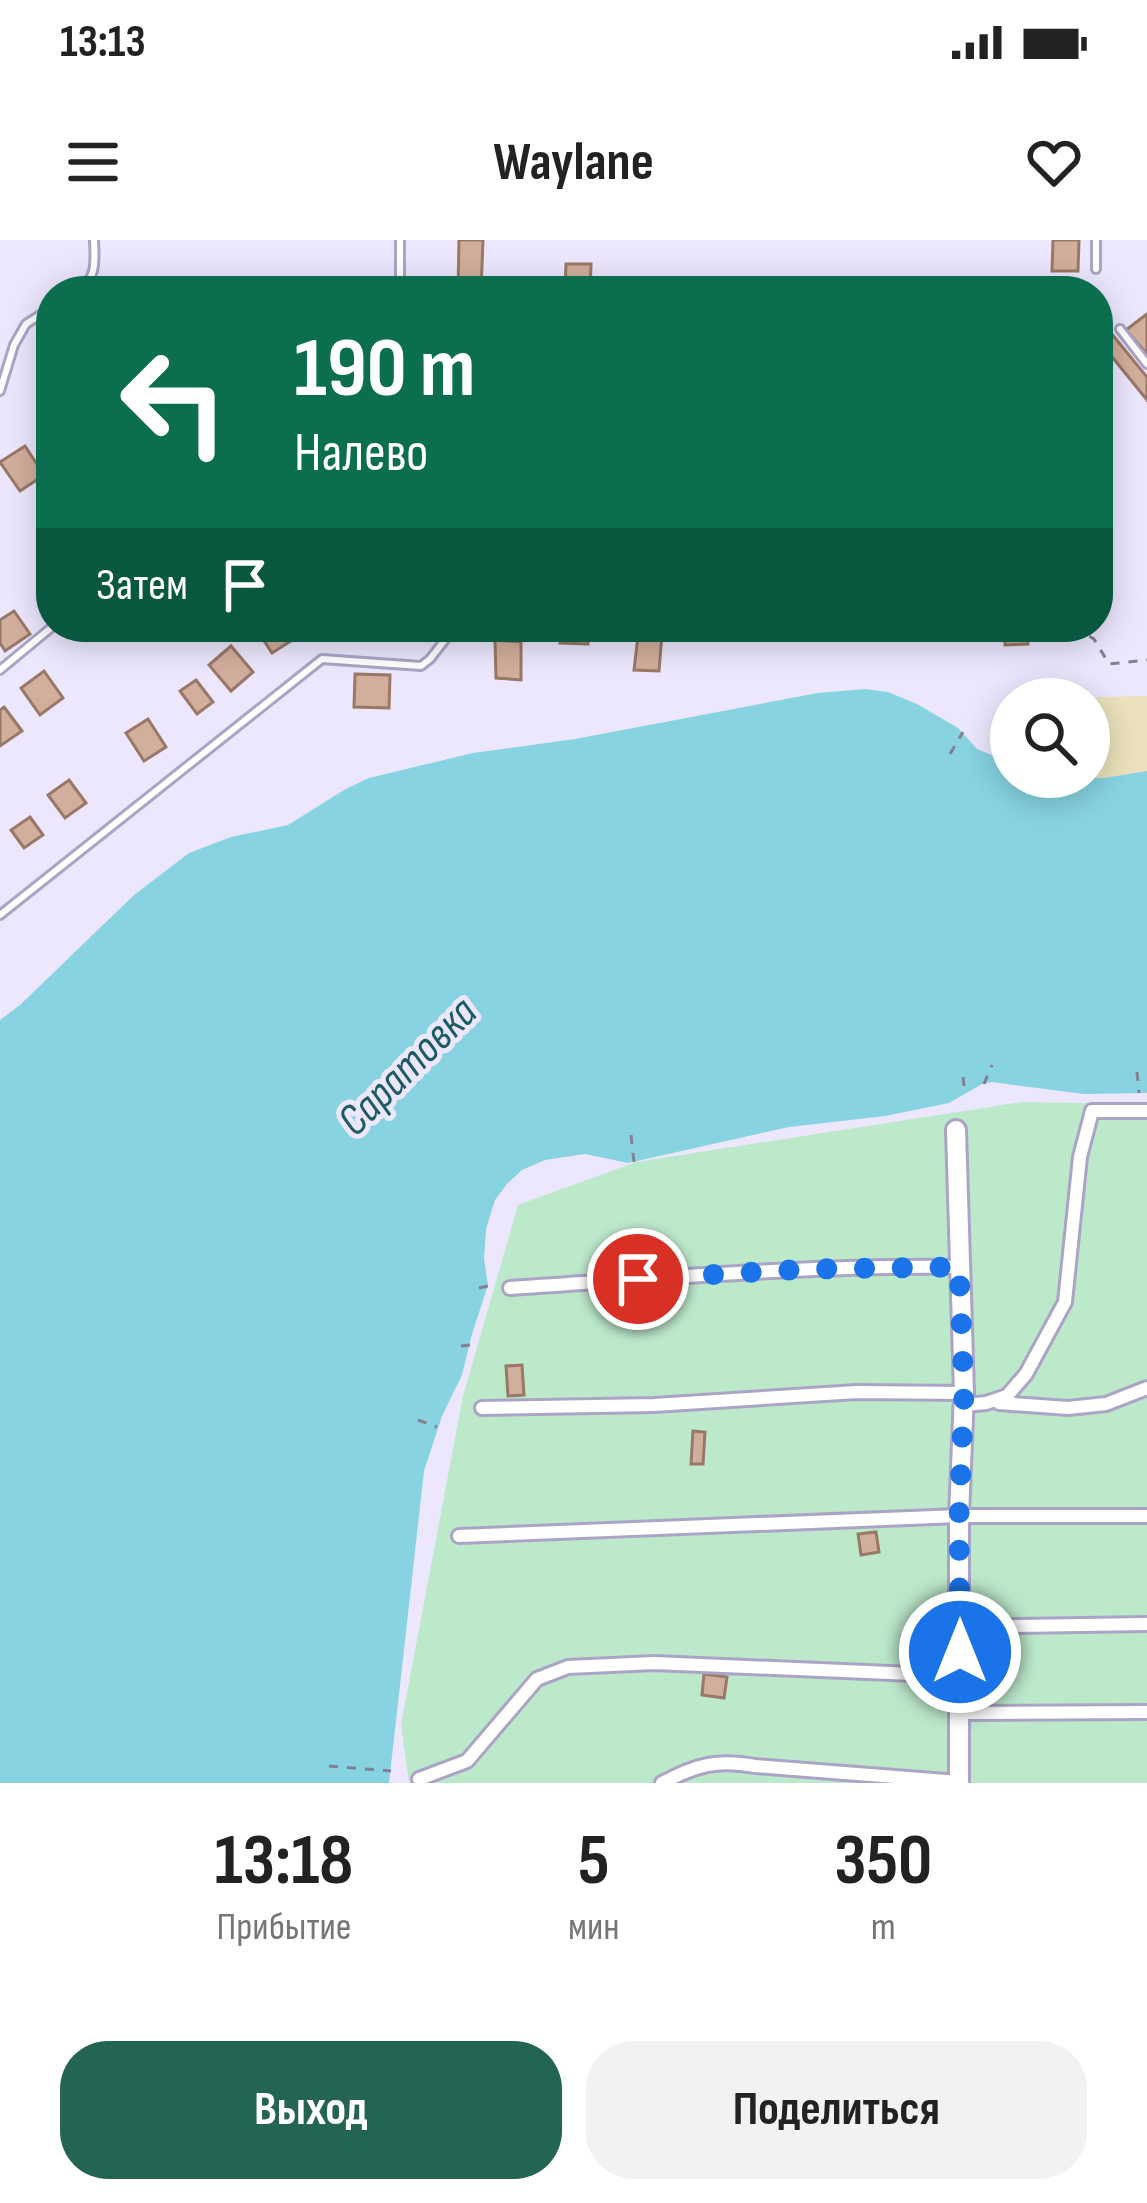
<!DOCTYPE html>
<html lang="ru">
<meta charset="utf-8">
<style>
:root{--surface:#fff;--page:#f2f2f2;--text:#222;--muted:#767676;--accent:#246453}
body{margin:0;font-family:"Sofia Sans Condensed",sans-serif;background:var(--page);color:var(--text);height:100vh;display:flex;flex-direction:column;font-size:45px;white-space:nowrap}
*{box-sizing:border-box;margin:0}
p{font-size:39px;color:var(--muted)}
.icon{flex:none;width:66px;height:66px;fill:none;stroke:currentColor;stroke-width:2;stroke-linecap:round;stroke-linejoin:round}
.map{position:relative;height:1543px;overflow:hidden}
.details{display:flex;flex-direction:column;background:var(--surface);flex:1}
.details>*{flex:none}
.top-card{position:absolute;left:36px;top:36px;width:1077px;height:366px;border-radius:48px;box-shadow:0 6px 30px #0003;background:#0b6e4f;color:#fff;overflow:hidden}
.tools{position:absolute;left:990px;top:438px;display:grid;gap:24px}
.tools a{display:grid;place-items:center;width:120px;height:120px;border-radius:50%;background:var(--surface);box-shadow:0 6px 30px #0003;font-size:60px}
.pin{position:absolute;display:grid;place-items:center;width:102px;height:102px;color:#fff;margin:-51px;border:6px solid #fff;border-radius:50%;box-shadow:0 3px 12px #0007}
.me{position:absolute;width:132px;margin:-66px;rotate:0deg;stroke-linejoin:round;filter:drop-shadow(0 0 9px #0008)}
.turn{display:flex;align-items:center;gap:42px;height:252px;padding:0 60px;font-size:54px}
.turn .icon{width:156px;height:156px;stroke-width:2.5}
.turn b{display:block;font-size:84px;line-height:102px}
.then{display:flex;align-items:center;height:114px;padding:0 60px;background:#0003;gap:24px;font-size:45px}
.eta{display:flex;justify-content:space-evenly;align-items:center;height:204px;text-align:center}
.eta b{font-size:72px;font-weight:700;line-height:84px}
.button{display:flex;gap:24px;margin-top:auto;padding:24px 60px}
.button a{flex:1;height:138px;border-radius:48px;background:var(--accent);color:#fff;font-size:48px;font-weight:700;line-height:138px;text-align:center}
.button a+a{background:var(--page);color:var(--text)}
.status{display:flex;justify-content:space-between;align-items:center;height:84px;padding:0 60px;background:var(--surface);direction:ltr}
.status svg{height:33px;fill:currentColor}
header{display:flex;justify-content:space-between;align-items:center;height:156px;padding:0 60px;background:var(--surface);font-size:54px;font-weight:700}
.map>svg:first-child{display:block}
.green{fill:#bde9cb}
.sand{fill:#ebe1bc}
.water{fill:#87d3e2}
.building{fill:#d2ae9c;stroke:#997867;stroke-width:3}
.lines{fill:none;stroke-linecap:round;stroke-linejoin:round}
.lane-casing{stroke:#aca4c6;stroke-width:12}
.street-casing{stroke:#aca4c6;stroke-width:18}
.secondary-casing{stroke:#aca4c6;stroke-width:24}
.path{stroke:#848091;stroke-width:3;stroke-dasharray:9 9;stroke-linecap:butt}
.lane{stroke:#fff;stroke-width:6}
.street{stroke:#fff;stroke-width:12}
.secondary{stroke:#fff;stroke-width:18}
.route{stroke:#1a73e8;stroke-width:21;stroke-dasharray:0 37.8}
.labels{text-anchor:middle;stroke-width:10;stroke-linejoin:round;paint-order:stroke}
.water-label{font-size:45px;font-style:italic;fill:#1d5c67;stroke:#ece7fd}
</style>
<div class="status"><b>13:13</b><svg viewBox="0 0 49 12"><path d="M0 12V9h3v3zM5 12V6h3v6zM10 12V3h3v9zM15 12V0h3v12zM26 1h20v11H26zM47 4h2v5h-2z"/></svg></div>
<header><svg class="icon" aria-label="menu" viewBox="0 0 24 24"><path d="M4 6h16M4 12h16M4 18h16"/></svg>Waylane<svg class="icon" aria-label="heart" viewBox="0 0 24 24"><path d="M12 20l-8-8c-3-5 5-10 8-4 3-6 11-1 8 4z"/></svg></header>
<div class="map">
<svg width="1147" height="1543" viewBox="0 0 1147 1543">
<rect width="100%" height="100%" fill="#ece7fd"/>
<!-- green -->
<polygon class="green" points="1022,862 1147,864 1147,1543 409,1543 401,1485 463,1156 518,965 636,922"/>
<!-- sand -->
<polygon class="sand" points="1147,456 1147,531 1104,538 1057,537 1089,537 1089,463 1097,457"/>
<!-- water -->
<polygon class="water" points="865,449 888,452 917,464 958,488 977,509 1011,523 1011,537 1104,538 1147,531 1147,853 1084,854 992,842 982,844 949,863 885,876 789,887 628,923 585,914 545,920 522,930 507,944 495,960 486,989 484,1019 488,1045 472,1094 462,1135 442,1176 424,1231 389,1543 0,1543 0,780 20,765 134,655 189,613 231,597 288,585 344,550 369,538 473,513 575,499 818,453"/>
<!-- building -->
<g class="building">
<polygon points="459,0 483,0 481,51 458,51"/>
<polygon points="1053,0 1079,0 1078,31 1052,31"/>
<polygon points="566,24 591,24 590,51 565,51"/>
<polygon points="1147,74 1147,114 1126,90"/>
<polygon points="1111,93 1147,137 1147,160 1100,102"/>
<polygon points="25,206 44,235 20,251 0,222"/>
<polygon points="14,371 30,394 5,411 0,403 0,380"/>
<polygon points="255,387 287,387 294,399 272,413"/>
<polygon points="562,387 588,387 588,404 560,403"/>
<polygon points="639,387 689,387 688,394 662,394 659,431 634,430"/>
<polygon points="1005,387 1027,387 1028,404 1005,405"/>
<polygon points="495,400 521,402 521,440 496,438"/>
<polygon points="231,406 253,432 231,451 209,425"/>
<polygon points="44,431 63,458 40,475 21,448"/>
<polygon points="355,434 390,435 389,468 354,467"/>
<polygon points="196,440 213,462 197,474 180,451"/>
<polygon points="4,467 22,491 0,506 0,470"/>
<polygon points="148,479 166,507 144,521 126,493"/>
<polygon points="69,540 86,563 65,578 48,555"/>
<polygon points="30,577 43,595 24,608 11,590"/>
<polygon points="522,1125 524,1155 508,1156 506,1126"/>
<polygon points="693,1191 705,1192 703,1224 691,1224"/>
<polygon points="876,1292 879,1312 861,1315 858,1294"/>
<polygon points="704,1434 727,1437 724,1458 702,1455"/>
</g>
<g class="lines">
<!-- lane casing -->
<g class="lane-casing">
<g id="lane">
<polyline points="400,0 400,51"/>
<polyline points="1096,29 1096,0"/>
<path d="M78,51C97,39 95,21 94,0"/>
<polyline points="1120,89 1147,124"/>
<polyline points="0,151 14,105 26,84 51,68"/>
<polyline points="0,430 52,387"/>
<polyline points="0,675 322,419 421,426 430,419 455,387"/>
</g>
</g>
<!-- street casing -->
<g class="street-casing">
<g id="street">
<path d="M510,1048C660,1038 809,1025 959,1027"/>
<polyline points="999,1163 1068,1168 1106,1164 1147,1148"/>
<polyline points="964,1165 986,1163 1007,1156 1026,1134 1065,1062 1080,917 1092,871 1147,871"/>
<polyline points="482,1168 654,1165 857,1152 964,1153"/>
<polyline points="459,1296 959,1276 1147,1276"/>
<polyline points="960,1387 1147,1384"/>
<polyline points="959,1473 1147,1472"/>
<polyline points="419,1539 467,1521 537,1439 568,1427 654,1423 960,1436"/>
<path d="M662,1543C696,1525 717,1519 755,1526L959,1542"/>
</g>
</g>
<!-- secondary casing -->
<g class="secondary-casing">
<polyline id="secondary" points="956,890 964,1153 959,1276 959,1543"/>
</g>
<!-- path -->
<g class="path">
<polyline points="1074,387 1094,399 1109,424 1147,420"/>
<polyline points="950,514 963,492"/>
<polyline points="1045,542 1047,537"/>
<polyline points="1137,832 1139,853"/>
<polyline points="963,837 965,854"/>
<polyline points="984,844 992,825"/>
<polyline points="631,895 634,922"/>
<polyline points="479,1048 488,1046"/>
<polyline points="461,1106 470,1105"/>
<polyline points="418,1180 437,1187"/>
<polyline points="329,1526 391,1531"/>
</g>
<!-- lane -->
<use href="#lane" class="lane"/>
<!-- street -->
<use href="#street" class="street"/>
<!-- secondary -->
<use href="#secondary" class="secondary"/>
</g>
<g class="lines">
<!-- route -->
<polyline class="route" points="638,1039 807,1029 959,1027 964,1153 959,1276 960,1412"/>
</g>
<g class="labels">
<!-- water labels -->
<g class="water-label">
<text transform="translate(406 825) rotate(-45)" y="16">Саратовка</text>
</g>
</g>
</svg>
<div class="tools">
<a><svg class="icon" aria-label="search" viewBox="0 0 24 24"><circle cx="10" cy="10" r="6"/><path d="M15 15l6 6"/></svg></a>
</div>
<div class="pin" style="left:638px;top:1039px;background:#d93025"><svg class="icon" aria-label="arrive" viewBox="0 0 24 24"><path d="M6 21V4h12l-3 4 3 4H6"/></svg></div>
<svg class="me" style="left:960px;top:1412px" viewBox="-20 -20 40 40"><circle r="17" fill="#1a73e8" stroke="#fff" stroke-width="3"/><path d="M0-11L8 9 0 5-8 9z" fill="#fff"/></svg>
<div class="top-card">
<div class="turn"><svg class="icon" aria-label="left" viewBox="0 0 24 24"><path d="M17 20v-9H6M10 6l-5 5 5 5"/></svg><div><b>190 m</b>Налево</div></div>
<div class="then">Затем<svg class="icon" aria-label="arrive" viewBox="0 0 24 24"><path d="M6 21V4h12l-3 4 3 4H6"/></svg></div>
</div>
</div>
<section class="details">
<div class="eta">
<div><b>13:18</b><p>Прибытие</p></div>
<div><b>5</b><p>мин</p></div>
<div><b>350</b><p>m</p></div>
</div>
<div class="button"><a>Выход</a><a>Поделиться</a></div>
</section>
